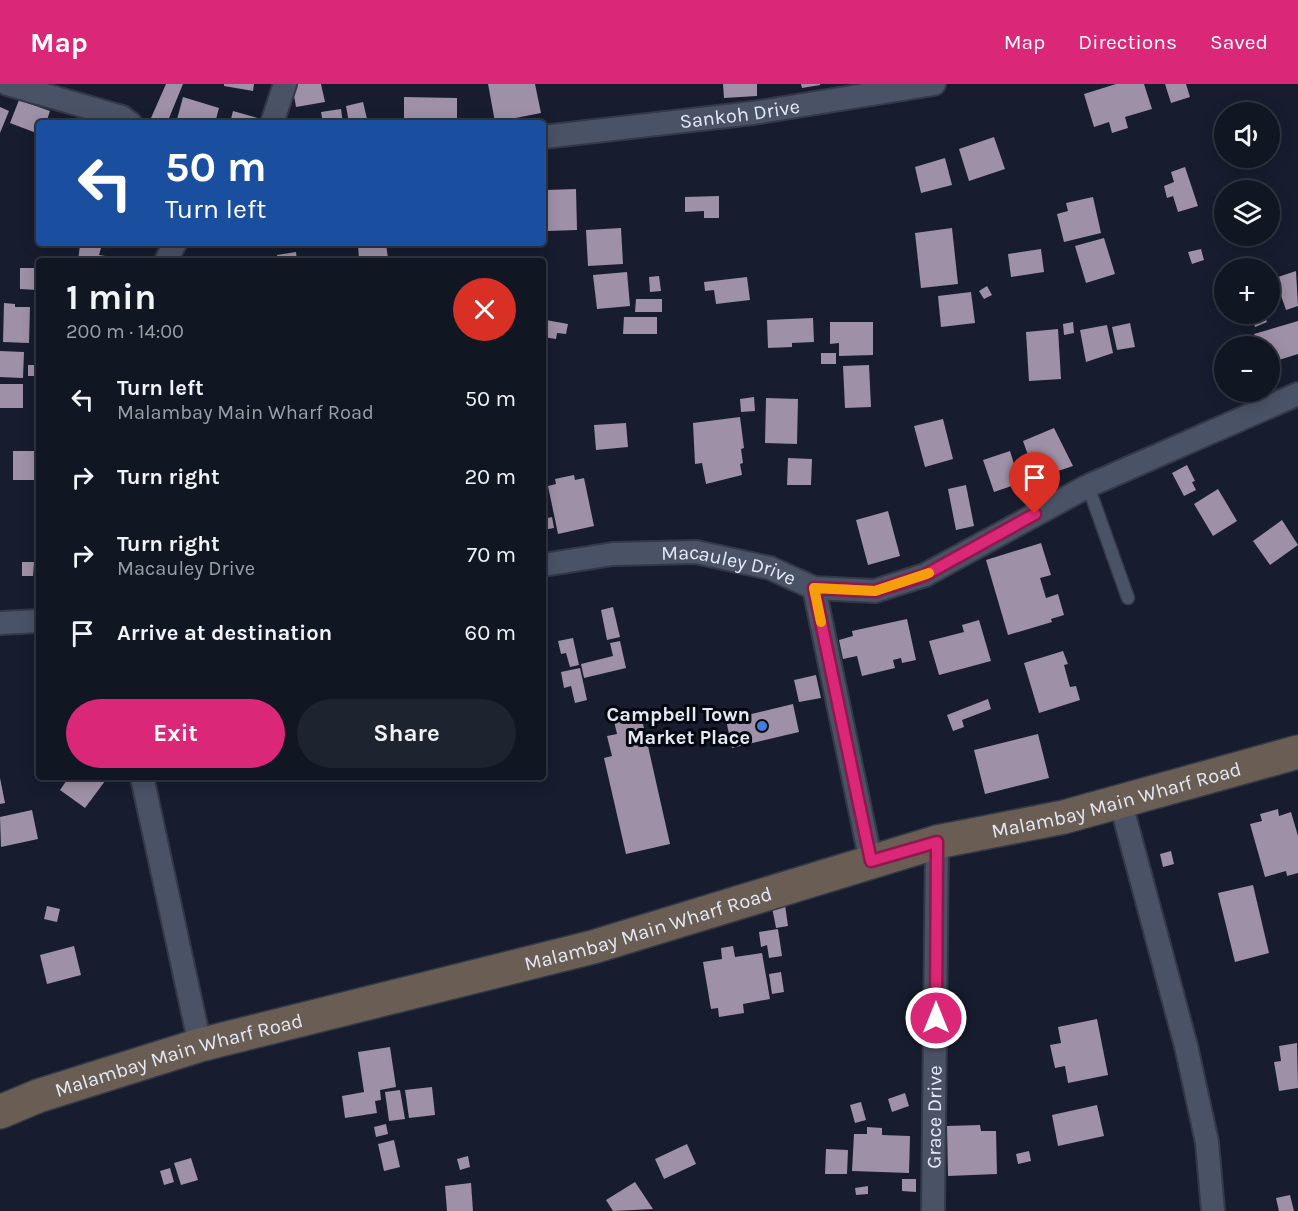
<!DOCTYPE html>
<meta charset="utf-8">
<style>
:root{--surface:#111623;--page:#1e2330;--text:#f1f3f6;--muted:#9c9fa6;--line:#303541;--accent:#db2777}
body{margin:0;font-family:Karla,sans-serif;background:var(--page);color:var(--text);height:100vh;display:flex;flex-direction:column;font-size:22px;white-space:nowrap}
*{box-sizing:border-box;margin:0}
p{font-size:20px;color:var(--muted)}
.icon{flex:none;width:33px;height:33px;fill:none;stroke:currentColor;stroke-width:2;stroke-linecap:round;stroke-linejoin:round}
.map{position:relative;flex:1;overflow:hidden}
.panel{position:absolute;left:36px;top:174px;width:510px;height:522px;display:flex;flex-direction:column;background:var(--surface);border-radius:6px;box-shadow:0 3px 15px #0003,0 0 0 2px var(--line)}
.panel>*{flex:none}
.guide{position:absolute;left:36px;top:36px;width:510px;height:126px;border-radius:6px;box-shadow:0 3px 15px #0003,0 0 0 2px var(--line);background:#1a4fa0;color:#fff;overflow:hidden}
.fabs{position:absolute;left:1214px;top:18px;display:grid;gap:12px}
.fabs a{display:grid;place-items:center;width:66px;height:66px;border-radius:50%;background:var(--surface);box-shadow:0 3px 15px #0003,0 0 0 2px var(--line);font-size:30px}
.pin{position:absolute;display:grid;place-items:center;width:51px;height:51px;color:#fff;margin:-62px -26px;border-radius:50% 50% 50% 0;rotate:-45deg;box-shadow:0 0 6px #0007}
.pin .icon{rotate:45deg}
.me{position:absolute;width:66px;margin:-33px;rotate:0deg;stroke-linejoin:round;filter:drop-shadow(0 0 4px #0008)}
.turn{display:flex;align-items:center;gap:21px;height:126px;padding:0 30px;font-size:27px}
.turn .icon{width:78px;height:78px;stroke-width:2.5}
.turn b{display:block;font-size:42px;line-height:51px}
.round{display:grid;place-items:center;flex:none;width:63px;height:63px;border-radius:32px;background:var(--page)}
.overview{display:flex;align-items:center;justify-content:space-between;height:102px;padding:0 30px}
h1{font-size:36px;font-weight:700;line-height:45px}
.cta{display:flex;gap:12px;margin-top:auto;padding:12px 30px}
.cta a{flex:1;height:69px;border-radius:36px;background:var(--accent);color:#fff;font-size:24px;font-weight:700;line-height:69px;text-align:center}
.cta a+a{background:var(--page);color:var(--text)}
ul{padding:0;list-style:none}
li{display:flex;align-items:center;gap:18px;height:78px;padding:0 30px}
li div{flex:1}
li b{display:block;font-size:22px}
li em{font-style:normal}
header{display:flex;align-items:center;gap:36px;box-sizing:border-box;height:84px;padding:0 30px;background:var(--accent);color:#fff}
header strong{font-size:28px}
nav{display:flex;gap:33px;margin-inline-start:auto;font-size:21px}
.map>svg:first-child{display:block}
.building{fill:#9e90a6}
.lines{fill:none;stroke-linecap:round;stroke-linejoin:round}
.lane-casing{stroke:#353947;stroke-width:15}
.street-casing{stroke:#353947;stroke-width:26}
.secondary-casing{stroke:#353947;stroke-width:36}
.lane{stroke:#4a5266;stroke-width:12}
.street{stroke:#4a5266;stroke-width:22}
.secondary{stroke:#6a5d54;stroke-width:33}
.route-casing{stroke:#8e194d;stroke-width:15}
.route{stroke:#db2777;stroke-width:10}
.slow{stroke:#f59e0b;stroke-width:10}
.shop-dot{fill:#3f7fe0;stroke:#05080f;stroke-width:2}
.labels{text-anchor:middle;stroke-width:6;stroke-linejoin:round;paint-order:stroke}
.street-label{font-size:20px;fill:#e4e9f6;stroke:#05080f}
.poi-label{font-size:20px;font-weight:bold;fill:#e4e9f6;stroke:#05080f;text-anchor:end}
</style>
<header>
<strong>Map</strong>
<nav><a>Map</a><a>Directions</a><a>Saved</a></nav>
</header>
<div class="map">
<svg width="1298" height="1127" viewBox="0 0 1298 1127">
<rect width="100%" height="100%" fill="#171d2f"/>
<!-- building -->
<g class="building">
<polygon points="166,0 183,0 167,39 163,39 151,34"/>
<polygon points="224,0 254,0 253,7 224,2"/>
<polygon points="292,0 321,0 325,18 296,23"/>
<polygon points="488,0 535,0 541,29 495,38"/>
<polygon points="723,0 757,0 757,12 724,14"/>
<polygon points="801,0 820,0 820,1 802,4"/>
<polygon points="1116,0 1144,0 1152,25 1125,33 1128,44 1112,49 1109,38 1094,43 1084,10"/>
<polygon points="1165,0 1186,0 1190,13 1171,19"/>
<polygon points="183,13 219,24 215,39 176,39"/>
<polygon points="404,13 457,14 457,39 404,39"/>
<polygon points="19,16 50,27 46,39 39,39 39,50 10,39"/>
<polygon points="363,18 368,39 349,39 346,22"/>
<polygon points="0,23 9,27 0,49"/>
<polygon points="341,25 343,39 323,39 321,28"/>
<polygon points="233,27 261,35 260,39 230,39"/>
<polygon points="994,53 1005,85 969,97 959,65"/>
<polygon points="945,74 952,101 921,109 915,83"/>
<polygon points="1185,83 1198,122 1178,128 1173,112 1167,114 1164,102 1174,98 1171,88"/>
<polygon points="576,105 577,146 547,147 546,106"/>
<polygon points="719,112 719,134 704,134 704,127 685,128 685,113"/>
<polygon points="1093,113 1101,149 1064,158 1057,130 1068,127 1066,119"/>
<polygon points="621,144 623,180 588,182 586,146"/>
<polygon points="952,144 958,200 921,204 915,149"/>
<polygon points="1104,154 1115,190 1086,199 1075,162"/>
<polygon points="358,159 386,159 388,175 359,177"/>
<polygon points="80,161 101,164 99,171 125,175 125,177 78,177"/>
<polygon points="1041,165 1044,188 1011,193 1008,170"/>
<polygon points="1201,165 1204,176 1192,180 1188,168"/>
<polygon points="296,168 297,177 278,177 277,171"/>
<polygon points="428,172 429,177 409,177 408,174"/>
<polygon points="20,184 39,184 38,206 20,205"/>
<polygon points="1296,187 1298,222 1286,226 1275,194"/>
<polygon points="627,188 630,222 597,225 593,191"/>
<polygon points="659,192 661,207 650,208 649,193"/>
<polygon points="747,193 750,216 716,220 714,206 705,207 704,198"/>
<polygon points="987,202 992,211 984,215 979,207"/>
<polygon points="971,208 975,239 941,243 938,212"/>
<polygon points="636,215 662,215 662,228 635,228"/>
<polygon points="4,219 15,220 15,223 30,223 29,259 3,258"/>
<polygon points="1264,230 1267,238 1255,243 1252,232"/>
<polygon points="624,233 657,233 657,250 623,250"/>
<polygon points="813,234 814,258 792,259 792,263 768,264 767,236"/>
<polygon points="546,236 568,240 566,250 557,249 556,255 543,253"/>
<polygon points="1298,237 1298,270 1269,279 1269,262 1258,262 1254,250"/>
<polygon points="830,238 873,238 873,271 839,272 839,259 830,260"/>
<polygon points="1073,238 1074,249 1064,251 1063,240"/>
<polygon points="1130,239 1135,263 1117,266 1112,243"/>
<polygon points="1107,241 1113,269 1086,278 1080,246"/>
<polygon points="1058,245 1061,295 1029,297 1026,248"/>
<polygon points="0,267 24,268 23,294 0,293"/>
<rect x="821" y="269" width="15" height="11"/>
<rect x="28" y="281" width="7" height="11"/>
<polygon points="869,281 871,323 845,324 843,282"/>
<rect x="0" y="300" width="23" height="24"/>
<polygon points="754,313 755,327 741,328 740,315"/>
<polygon points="766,314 798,315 797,360 765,359"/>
<polygon points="740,333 744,364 741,365 743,379 740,380 742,391 706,400 702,379 695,380 693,339"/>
<polygon points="943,335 953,375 925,383 914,342"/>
<polygon points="626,339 628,363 596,366 594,341"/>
<polygon points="1054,344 1073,382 1037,394 1032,381 1035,379 1032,373 1029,374 1023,357"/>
<rect x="13" y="367" width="26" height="29"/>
<polygon points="1010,367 1020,399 994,408 983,376"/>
<polygon points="788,374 812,375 811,401 787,401"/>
<polygon points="1187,381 1195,397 1192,398 1196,406 1184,412 1172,389"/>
<polygon points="574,391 575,396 584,394 594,442 558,450 548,402 556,400 555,395"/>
<polygon points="966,401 974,442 956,446 948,405"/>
<polygon points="1218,405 1237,437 1213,452 1194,420"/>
<polygon points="888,427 900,472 868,481 856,436"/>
<polygon points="552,433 554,444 543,446 543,435"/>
<polygon points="1282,436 1298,461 1270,481 1253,457"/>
<polygon points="1041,459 1051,491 1040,494 1046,514 1058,510 1064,531 1051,535 1052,538 1008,551 986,476"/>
<polygon points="22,478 34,478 33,492 22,492"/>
<polygon points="613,523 620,553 607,556 601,526"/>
<polygon points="907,535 916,576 902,579 901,574 893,576 895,584 862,592 857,572 843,575 839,556 853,552 852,547"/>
<polygon points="979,536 991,577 939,591 929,557 964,548 962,541"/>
<polygon points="573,554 579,581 570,583 566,569 561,570 558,557"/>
<polygon points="620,557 626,584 584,594 581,580 613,572 610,559"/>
<polygon points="1063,567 1068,580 1064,581 1070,603 1076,602 1080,616 1039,629 1024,579"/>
<polygon points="580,584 587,616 575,619 571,602 564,604 561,588"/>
<polygon points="816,591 821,614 799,618 794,596"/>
<polygon points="988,615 991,625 962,636 964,643 953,647 947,631"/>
<polygon points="793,620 799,648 732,664 726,636"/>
<polygon points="641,631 670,760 626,770 604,674 612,672 607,652 617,650 614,637"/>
<polygon points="1038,650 1049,694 985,710 974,666"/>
<polygon points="69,693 108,693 85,724 60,706"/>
<polygon points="0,694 5,719 0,720"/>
<polygon points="1278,725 1279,732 1291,728 1298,752 1298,789 1287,792 1286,787 1265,793 1250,740 1262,737 1260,730"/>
<polygon points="32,726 38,755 1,763 0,733"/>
<polygon points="1171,767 1174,780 1163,783 1160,770"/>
<polygon points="1253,801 1269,869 1235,878 1218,809"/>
<polygon points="785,821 788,842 776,844 772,823"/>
<polygon points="47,822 60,825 57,838 44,835"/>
<polygon points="778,845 782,872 769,874 767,861 761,863 759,848"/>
<polygon points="74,862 81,891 47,900 40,871"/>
<polygon points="733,862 735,873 762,869 770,915 743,920 744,929 719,933 718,924 711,925 703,878 722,875 721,864"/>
<polygon points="781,888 784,908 772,910 769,890"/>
<polygon points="1097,935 1108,991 1068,999 1065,982 1055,984 1050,961 1061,959 1058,943"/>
<polygon points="1297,959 1298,1004 1279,1007 1274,978 1281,977 1279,962"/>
<polygon points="390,963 396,1003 380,1006 381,1016 375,1017 377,1029 345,1034 342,1012 364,1008 358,968"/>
<polygon points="432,1003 435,1031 409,1034 405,1006"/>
<polygon points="400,1006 405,1035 389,1037 385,1008"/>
<polygon points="905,1009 909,1022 892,1028 888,1015"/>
<polygon points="861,1018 866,1036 855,1039 850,1021"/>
<polygon points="1097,1021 1104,1052 1058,1062 1052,1031"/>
<polygon points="386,1040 388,1050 376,1053 374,1043"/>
<polygon points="980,1041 981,1047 996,1047 997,1090 948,1092 947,1042"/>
<polygon points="867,1043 882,1044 882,1051 910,1052 909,1089 852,1087 854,1050 867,1050"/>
<polygon points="394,1056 400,1083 384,1087 378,1060"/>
<polygon points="687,1060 696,1080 664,1095 655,1075"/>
<polygon points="826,1065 848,1066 847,1090 825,1090"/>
<polygon points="1029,1067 1031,1077 1018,1080 1016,1070"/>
<polygon points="468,1072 470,1083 460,1086 457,1075"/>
<polygon points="191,1074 198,1096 181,1101 174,1079"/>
<polygon points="170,1084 174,1098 164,1101 160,1087"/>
<polygon points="902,1095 916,1095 916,1108 902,1107"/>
<polygon points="635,1098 653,1125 613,1127 606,1116"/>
<polygon points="471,1099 473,1127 447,1127 445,1102"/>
<polygon points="868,1102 868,1110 856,1111 855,1104"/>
<polygon points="1290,1111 1294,1127 1279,1127 1276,1114"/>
</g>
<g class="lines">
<!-- lane casing -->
<g class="lane-casing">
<polyline id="lane" points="1088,402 1128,514"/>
</g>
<!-- street casing -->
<g class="street-casing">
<g id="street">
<polyline points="7,0 122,33 130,39"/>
<polyline points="272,39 285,0"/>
<path id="s1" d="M543,53L753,29L934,0"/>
<polyline points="166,177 175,159"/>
<path id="s2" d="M543,481L613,470L696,468L770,484L814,504L875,507L925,491L1088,402L1298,310"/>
<polyline points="814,504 871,778"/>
<polyline points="0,539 39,537"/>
<polyline points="142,693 200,961"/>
<polyline points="1120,716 1186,962 1207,1058 1213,1127"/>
<path id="s3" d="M933,1127L937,758"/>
</g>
</g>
<!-- secondary casing -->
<g class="secondary-casing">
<g id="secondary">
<path id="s4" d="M0,1028L38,1012L200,961L593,863L937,758L1064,733L1298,668"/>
</g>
</g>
<!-- lane -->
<use href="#lane" class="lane"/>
<!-- street -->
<use href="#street" class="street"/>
<!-- secondary -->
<use href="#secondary" class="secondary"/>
</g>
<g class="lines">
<!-- route casing -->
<g class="route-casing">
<polyline id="route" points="936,934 937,758 871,777 814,504 875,507 925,491 1035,430"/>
</g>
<!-- route -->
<use href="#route" class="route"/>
<!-- slow -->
<polyline class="slow" points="821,538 814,504 875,507 929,489"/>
</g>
<!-- markers -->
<circle class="shop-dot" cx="762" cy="642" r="6"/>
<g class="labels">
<!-- street labels -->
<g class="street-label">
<text dy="7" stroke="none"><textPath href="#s1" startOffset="198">Sankoh Drive</textPath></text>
<text dy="7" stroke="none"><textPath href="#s2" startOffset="188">Macauley Drive</textPath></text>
<text dy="7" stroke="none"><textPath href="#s4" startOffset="1160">Malambay Main Wharf Road</textPath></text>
<text dy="7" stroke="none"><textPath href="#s4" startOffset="674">Malambay Main Wharf Road</textPath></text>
<text dy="7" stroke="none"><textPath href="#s4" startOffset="188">Malambay Main Wharf Road</textPath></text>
<text dy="7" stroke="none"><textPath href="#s3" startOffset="94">Grace Drive</textPath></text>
</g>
<!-- poi labels -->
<g class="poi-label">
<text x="750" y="637">Campbell Town<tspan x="750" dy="23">Market Place</tspan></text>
</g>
</g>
</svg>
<div class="fabs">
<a><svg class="icon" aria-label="sound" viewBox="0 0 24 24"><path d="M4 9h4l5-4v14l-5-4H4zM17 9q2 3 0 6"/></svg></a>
<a><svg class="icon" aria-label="layers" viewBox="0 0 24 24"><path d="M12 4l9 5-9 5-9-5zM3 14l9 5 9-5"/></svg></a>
<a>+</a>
<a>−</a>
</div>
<div class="pin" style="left:1035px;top:430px;background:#d93025"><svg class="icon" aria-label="arrive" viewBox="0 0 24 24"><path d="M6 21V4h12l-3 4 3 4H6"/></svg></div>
<svg class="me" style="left:936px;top:934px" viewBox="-20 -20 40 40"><circle r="17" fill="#db2777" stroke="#fff" stroke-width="3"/><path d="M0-11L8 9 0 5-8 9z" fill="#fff"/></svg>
<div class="guide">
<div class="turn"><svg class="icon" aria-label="left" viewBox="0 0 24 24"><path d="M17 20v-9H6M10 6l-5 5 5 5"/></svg><div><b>50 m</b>Turn left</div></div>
</div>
<section class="panel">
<div class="overview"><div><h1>1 min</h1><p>200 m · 14:00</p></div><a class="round" style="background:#d93025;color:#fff"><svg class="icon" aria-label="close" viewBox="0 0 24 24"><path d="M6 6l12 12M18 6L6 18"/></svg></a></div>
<ul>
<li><svg class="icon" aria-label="left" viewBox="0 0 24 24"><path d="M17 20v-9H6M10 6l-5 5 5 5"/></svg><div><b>Turn left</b><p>Malambay Main Wharf Road</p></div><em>50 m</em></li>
<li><svg class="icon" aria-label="right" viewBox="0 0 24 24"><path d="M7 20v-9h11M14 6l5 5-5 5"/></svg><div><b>Turn right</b></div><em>20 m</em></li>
<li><svg class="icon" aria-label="right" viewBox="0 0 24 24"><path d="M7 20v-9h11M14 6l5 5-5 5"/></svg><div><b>Turn right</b><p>Macauley Drive</p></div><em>70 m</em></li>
<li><svg class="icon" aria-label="arrive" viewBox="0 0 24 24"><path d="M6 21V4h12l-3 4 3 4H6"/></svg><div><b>Arrive at destination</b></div><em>60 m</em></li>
</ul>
<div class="cta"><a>Exit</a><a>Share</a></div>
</section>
</div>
